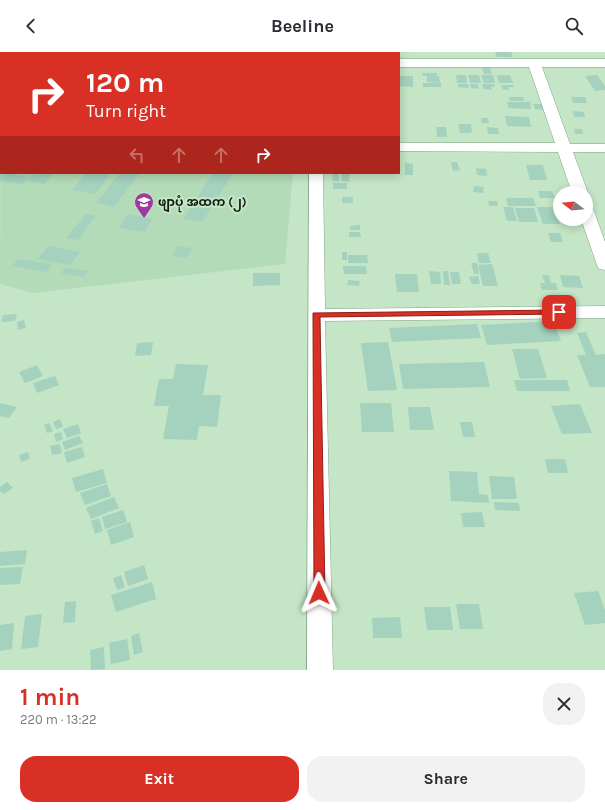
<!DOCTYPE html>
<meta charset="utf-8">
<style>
:root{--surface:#fff;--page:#f2f2f3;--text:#2b2b33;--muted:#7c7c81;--accent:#d93025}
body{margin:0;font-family:Karla,"Noto Sans Myanmar",sans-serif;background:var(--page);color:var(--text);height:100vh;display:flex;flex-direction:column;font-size:15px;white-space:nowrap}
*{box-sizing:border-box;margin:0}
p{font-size:13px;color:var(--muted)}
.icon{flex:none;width:22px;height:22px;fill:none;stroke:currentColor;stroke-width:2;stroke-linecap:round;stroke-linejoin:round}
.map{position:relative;height:618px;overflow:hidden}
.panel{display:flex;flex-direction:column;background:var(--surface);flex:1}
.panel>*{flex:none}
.guide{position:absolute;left:0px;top:0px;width:400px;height:122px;box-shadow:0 2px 10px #0003;background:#d93025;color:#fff;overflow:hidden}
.needle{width:26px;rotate:286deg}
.controls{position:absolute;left:553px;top:134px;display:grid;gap:8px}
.controls a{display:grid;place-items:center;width:40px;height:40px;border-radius:50%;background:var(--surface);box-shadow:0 2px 10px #0003;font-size:20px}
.pin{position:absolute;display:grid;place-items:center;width:34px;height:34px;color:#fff;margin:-17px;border-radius:8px;box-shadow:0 2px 6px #0006}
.me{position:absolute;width:44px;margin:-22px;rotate:359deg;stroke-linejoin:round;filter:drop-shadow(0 0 3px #0008)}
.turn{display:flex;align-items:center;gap:14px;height:84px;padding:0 20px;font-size:18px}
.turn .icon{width:52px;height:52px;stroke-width:2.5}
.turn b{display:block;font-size:28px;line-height:34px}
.lanes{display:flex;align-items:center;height:38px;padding:0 20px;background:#0003;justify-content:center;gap:20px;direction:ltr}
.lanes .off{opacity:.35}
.round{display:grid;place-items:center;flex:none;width:42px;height:42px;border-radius:16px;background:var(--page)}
.head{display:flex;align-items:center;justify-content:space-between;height:68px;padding:0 20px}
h1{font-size:24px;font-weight:700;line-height:30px;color:var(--accent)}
.button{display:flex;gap:8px;margin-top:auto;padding:8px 20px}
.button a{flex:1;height:46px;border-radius:16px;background:var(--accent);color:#fff;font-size:16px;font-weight:700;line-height:46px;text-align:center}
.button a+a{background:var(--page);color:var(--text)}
header{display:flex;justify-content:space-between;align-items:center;height:52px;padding:0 20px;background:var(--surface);font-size:18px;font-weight:700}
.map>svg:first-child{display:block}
.built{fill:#b4dbb7}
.building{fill:#a4d2be}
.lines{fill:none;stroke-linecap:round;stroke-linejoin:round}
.minor-casing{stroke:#84a386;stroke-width:1}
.highway-casing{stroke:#84a386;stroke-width:24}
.minor{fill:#fff;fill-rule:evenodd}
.highway{stroke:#fff;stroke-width:22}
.route{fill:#d93025;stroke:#8d1f18}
.labels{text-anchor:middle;stroke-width:4;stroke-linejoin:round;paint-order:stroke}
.poi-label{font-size:12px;font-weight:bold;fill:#0f1b10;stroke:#c4e5c6;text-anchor:start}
</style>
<header><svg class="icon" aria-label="back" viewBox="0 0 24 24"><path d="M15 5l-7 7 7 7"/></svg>Beeline<svg class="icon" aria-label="search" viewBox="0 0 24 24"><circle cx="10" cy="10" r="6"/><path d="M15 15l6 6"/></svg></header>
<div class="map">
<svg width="605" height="618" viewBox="0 0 605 618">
<rect width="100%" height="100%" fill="#c4e5c6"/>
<!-- built -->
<polygon class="built" points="1,37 1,121 293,121 285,212 33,241 0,232"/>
<!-- building -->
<g class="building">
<polygon points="495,0 511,0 513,5 497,5"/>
<polygon points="482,15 490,15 492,22 484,22"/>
<polygon points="422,21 437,21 437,24 423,24"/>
<polygon points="456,23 466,23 467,31 457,31"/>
<polygon points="468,23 479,23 481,31 470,31"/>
<polygon points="481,23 493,23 495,31 484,31"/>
<polygon points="497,23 510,23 513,31 499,31"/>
<polygon points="597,23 605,34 605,38 595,39 585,24"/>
<polygon points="399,24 413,24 413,35 399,34"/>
<polygon points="427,24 439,24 440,31 427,30"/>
<rect x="423" y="31" width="18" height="4"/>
<polygon points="458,32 468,32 469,36 458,35"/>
<polygon points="470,32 478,32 479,37 471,36"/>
<polygon points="482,32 494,32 495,35 491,34 492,38 483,37"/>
<polygon points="501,33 513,33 514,35 508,35 509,38 503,38"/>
<polygon points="509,45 523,45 524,49 510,49"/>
<polygon points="571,45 585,45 587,51 573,51"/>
<polygon points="507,50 530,50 531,57 508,56"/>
<polygon points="533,52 543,52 545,58 535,57"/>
<polygon points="573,59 584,60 585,65 574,65"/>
<polygon points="505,64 529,65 531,75 507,74"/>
<polygon points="481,66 488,66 489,71 482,71"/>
<polygon points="458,72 471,72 472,81 460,81"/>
<polygon points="436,75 446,75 447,85 437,85"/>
<polygon points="487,75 498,76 499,82 488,82"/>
<polygon points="574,77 582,77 583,82 575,82"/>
<polygon points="451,110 457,110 460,118 453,119"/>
<polygon points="405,111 413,112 413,123 405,123"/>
<polygon points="526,113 543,113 547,128 530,128"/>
<polygon points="476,116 486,117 487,124 477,123"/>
<polygon points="0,121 7,121 29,125 23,132 0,129"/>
<polygon points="35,121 55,121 44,132 27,129"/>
<polygon points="86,121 111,121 95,142 72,138"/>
<polygon points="120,121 140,121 114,155 96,151"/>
<polygon points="213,121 233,121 202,170 183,167"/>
<polygon points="333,121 339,121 339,130 332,129"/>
<polygon points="342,121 350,121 349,130 341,129"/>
<rect x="333" y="131" width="14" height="6"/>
<polygon points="474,134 484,135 483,141 473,140"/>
<polygon points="538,139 552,139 555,146 540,146"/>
<rect x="342" y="145" width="11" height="6"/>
<polygon points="506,146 533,146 536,154 508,154"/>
<polygon points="488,149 497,149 498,154 489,154"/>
<polygon points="503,155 513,155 517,169 507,169"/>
<polygon points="537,155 554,155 560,172 543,172"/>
<polygon points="515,156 534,156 538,170 519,170"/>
<polygon points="86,162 96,164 78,188 66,186"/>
<polygon points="128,162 153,167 144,180 119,176"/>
<polygon points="360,173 360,178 350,178 350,174"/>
<polygon points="349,180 360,180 361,185 349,185"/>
<polygon points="548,181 560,181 563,190 551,190"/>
<polygon points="48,194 80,200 70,213 38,207"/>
<polygon points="177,194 192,196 186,206 172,204"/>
<rect x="342" y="200" width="5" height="8"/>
<polygon points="477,201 488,201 491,211 479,211"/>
<polygon points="348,203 367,203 368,211 348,211"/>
<polygon points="18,207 52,212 46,220 12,214"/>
<polygon points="471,211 477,211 479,222 474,222"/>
<polygon points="492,212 498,234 483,234 478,213"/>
<polygon points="343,214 366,214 367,222 344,222"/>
<polygon points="65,216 88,219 84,225 61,221"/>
<polygon points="429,219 440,220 441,232 431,232"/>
<polygon points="443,219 448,219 450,233 444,233"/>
<polygon points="450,220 459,220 461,232 452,232"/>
<polygon points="253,221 280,221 280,233 253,234"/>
<polygon points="395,222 417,222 419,240 397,240"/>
<polygon points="542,223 549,223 551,231 556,231 558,238 542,238 540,231 545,231"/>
<polygon points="560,223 579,224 583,236 563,235"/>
<polygon points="478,224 480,232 472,232 469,225"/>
<polygon points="348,228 360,229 359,234 347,233"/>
<polygon points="17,262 15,269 1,270 3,263"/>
<polygon points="24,268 26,276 18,278 17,270"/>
<polygon points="553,269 561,289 487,293 481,273"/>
<polygon points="477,272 481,286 392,290 389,276"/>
<polygon points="586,280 596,303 605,302 605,335 590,335 577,303 586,303 577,281"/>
<polygon points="153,290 151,303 135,304 137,291"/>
<polygon points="388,290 397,338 368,339 361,291"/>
<polygon points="512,297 538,297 547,326 520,327"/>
<polygon points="484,310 490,335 403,337 399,312"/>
<polygon points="176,312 208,313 203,343 221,343 217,375 199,374 197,388 163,387 169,354 154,354 159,327 173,327"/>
<polygon points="37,313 43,324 25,331 19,320"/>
<polygon points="55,324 59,333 37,341 33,331"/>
<polygon points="514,328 567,328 570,339 517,339"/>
<polygon points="0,351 17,355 9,366 0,364"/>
<polygon points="360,351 391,351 394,380 362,380"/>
<polygon points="580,352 592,381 562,382 551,354"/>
<polygon points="408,355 430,355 434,378 410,378"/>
<polygon points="60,367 63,375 56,377 53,370"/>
<polygon points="460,370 472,370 475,385 463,385"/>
<polygon points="49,371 53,379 47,381 44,373"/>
<polygon points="78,372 81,381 67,386 63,377"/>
<polygon points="61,380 63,387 56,390 54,382"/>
<polygon points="79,384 83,391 65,398 62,390"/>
<polygon points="60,392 62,401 52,403 50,394"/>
<polygon points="82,395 85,405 67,411 64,400"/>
<polygon points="28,400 30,407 21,410 19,403"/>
<polygon points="545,407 565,407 568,421 548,421"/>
<polygon points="103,417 107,431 76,440 72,426"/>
<polygon points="449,419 477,420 479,442 488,443 489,451 451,449"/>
<polygon points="489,424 514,425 517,447 492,447"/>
<polygon points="7,430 13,436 4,442 0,439 0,435"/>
<polygon points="107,432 111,444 85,453 80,441"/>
<polygon points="114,445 119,456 91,467 86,456"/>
<polygon points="494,450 519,451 520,459 495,458"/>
<polygon points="123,458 127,470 105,477 102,465"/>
<polygon points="482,460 485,475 463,475 461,461"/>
<polygon points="99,466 103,479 95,482 91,469"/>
<polygon points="130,470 134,485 111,493 107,478"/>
<polygon points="27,498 25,512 0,514 0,500"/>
<polygon points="144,513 148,527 128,534 124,520"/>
<polygon points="23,515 20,532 0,533 0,516"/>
<polygon points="121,523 125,535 117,538 113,526"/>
<polygon points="152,530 156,547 116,560 111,543"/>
<polygon points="598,539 605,558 605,571 585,573 574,541"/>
<polygon points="76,549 75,570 63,571 65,550"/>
<polygon points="456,552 479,552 483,577 460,577"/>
<polygon points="424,555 450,555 453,578 427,578"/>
<polygon points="42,562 38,595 21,597 25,564"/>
<polygon points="400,565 402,586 373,586 372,566"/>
<polygon points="14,571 12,597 0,599 0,573"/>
<polygon points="139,581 143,600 134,603 131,584"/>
<polygon points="127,587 130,608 111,612 109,591"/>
<polygon points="104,595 105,617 91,618 90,598"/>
</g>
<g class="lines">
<!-- minor casing -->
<g class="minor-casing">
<g id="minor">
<polygon points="229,0 248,0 249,1 230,1"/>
<rect x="309" y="0" width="12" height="1"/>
<polygon points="399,7 605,7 605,15 542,15 570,92 605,92 605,100 573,100 588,141 586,143 586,141 572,141 558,100 399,99 399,91 555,91 529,15 399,15"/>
<polygon points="309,121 323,121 325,257 605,254 605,266 325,269 333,618 307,618"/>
<polygon points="586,154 592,156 594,159 605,190 605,218 599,217 597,213 581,167 586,167"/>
</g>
</g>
<!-- highway casing -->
<g class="highway-casing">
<g id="highway">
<polyline points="24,1 25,0"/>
<polyline points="0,22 1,21"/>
</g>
</g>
<!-- minor -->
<use href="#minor" class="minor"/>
<!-- highway -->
<use href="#highway" class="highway"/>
</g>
<!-- route -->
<polygon class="route" points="559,258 562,258 562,262 320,265 325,541 323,544 319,546 315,544 314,541 313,261"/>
<!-- icons -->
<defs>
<g id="school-pin" transform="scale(1)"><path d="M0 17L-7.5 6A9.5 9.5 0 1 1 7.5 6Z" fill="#9e3aa0" stroke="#c4e5c6"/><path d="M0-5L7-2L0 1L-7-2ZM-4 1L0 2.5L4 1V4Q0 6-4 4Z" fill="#fff"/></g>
</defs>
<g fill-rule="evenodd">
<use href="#school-pin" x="144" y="150"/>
</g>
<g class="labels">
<!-- poi labels -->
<g class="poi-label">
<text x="158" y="154">ဖျာပုံ အထက (၂)</text>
</g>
</g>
</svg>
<div class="controls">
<a><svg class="needle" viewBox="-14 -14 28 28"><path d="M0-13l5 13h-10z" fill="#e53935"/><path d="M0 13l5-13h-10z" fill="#7c7c81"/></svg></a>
</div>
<div class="pin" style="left:559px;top:260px;background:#d93025"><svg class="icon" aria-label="arrive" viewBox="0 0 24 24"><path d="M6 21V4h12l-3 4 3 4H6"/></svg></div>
<svg class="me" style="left:319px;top:541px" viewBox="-20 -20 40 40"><path d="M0-17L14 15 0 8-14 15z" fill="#d93025" stroke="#fff" stroke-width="4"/></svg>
<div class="guide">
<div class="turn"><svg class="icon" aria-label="right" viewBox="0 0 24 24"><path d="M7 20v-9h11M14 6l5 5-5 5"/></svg><div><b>120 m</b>Turn right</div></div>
<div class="lanes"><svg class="icon off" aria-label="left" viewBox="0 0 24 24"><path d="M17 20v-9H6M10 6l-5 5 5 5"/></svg><svg class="icon off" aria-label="ahead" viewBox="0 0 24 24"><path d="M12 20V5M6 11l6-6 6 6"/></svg><svg class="icon off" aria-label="ahead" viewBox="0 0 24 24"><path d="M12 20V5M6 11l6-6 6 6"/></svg><svg class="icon" aria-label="right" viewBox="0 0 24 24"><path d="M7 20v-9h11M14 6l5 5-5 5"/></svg></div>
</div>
</div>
<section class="panel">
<div class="head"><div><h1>1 min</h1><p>220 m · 13:22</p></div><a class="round"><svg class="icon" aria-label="close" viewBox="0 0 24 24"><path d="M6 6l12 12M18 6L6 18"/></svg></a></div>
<div class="button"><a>Exit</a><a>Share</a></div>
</section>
